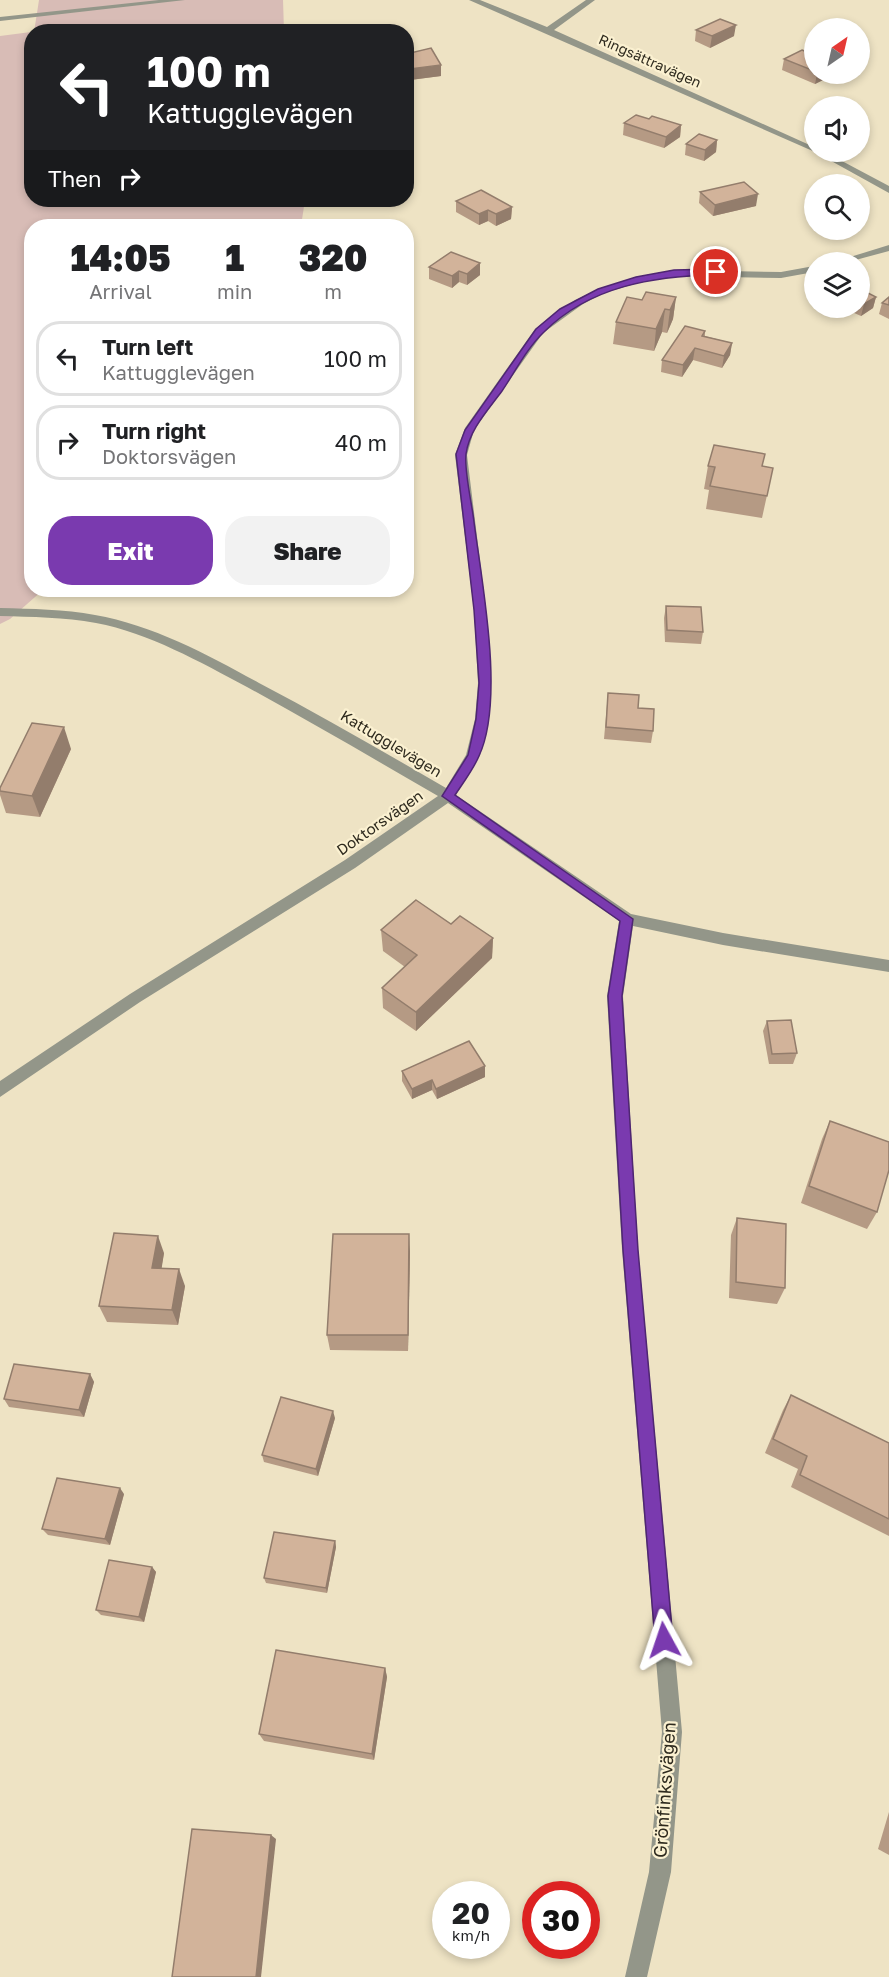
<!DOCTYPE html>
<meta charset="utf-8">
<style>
:root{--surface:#fff;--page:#f2f2f2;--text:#202124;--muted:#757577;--line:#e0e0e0;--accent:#7a3aaf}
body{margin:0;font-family:"Golos Text",sans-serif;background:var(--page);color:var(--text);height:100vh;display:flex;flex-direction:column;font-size:22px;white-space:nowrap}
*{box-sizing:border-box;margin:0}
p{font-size:20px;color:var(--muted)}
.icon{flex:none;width:33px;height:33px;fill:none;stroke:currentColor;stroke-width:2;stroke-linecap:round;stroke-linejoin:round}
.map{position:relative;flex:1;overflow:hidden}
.panel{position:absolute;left:24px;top:219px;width:390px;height:378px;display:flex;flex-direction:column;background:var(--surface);border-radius:24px;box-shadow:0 3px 9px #0003}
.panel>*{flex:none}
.top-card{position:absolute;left:24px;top:24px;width:390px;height:183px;border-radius:24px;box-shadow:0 3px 9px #0003;background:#202124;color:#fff;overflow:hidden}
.needle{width:39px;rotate:34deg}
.controls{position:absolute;left:804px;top:18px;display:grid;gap:12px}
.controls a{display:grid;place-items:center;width:66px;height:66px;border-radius:50%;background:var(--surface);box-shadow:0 3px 9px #0003;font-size:30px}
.speed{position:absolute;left:432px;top:1881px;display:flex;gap:12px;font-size:30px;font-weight:700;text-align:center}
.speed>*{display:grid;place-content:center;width:78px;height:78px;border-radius:50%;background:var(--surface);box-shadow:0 3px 9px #0003;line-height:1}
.speed small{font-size:15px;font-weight:400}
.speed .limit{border:9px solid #d22;background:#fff;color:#111}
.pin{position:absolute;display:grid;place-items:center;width:51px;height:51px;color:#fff;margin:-26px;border:3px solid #fff;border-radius:50%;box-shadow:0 2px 6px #0007}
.me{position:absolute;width:66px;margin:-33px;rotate:355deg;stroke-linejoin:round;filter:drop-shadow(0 0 4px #0008)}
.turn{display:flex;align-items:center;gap:21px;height:126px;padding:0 24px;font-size:27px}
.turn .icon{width:78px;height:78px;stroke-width:2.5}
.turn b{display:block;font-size:42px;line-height:51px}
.then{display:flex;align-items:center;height:57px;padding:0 24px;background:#0003;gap:12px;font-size:22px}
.eta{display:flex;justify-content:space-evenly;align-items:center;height:102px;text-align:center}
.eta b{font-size:36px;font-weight:800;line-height:42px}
.action{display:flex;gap:12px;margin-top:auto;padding:12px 24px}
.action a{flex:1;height:69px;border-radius:24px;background:var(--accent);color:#fff;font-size:24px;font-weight:800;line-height:69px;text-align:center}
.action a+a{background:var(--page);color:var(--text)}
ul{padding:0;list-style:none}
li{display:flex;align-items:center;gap:18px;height:75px;margin:0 12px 9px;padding:0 12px;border:3px solid var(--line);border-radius:24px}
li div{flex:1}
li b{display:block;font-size:22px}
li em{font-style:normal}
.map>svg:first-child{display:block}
.green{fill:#d8bcb6}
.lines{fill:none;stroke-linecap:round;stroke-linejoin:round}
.minor{fill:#939689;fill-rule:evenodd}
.wall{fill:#b59a84}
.shaded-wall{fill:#937d6c}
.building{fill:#d2b39a;stroke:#937d6c;stroke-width:1.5}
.route{fill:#7a3aaf;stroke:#4f2672;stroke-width:1.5}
.labels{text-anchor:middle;stroke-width:4.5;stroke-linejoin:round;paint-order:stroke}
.far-street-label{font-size:14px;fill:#2e2a1e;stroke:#fbf1d1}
.street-label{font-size:15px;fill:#2e2a1e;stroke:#fbf1d1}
.near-street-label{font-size:18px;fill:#2e2a1e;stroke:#fbf1d1}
</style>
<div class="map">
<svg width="889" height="1977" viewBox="0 0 889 1977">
<rect width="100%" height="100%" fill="#eee3c4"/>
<!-- green -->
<g class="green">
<polygon points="39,0 283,0 284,31 34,32"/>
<polygon points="31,32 32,200 305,200 301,226 32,226 32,590 43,590 10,619 0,624 0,36"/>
</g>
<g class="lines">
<!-- minor -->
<g class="minor">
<polygon points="159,0 185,0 0,21 0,17"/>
<polygon points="469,0 480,0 547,27 586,0 595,0 554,30 814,147 814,152 825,152 889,186 889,193 815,152"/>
<polygon points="889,245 889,251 848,262 834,262"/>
<path d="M814,266V272L781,278L674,276L638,283L604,293L583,304L543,333L474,430L467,455L486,610L490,683L489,719L480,755L456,795L631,914L723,933L889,960V972L723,945L633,926L623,996L638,1249L682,1732L671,1872L647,1977H625L649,1872L662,1732L622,1249L607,996L619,921L448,803L355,868L140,1002L0,1097V1081L130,994L345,860L438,796C374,759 311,722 247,687C200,662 149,633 96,623C64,617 32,617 0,616V608C32,609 64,609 95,615C153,625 208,655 259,683C322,716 384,752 446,788L466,755L475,719L478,683L474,610L455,455L465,428L535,329L575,300L598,289L636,277L674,270L781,272Z"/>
</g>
</g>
<!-- wall -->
<g class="wall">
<polygon points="696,30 734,36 710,48 695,41"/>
<polygon points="406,54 441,76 410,80 406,74"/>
<polygon points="814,55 814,74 833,74 833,75 815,84 782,70 784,59"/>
<polygon points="649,119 681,125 680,137 664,148 623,135 624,123"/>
<polygon points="717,140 716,152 704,161 685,155 686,144"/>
<polygon points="700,192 756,206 713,216 699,203"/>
<polygon points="456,201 512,207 511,219 496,226 488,221 479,225 456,212"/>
<polygon points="451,252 480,275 467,285 459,282 452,288 429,279 429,267"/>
<polygon points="860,289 876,297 873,308 861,316 843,308 860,308"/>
<polygon points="676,297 673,319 667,333 662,332 654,351 613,344 616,322 642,300"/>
<polygon points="889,297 889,319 879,314 882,303"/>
<polygon points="705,331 705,336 732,343 730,355 722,368 693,360 682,377 661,372 662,360"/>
<polygon points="708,466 762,466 773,468 762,518 706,509 709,490 704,489"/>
<polygon points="666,606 703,632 701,644 665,642 664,618"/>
<polygon points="608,693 638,708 653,731 651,743 604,739"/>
<polygon points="71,749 40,817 6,813 0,795 0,788"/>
<polygon points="451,924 493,938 492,958 416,1031 383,1008 382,988 405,967 383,951 381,930"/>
<polygon points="767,1021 797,1053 793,1064 769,1064 763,1031"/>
<polygon points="485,1066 485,1077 437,1099 432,1090 412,1099 402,1081 402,1071"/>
<polygon points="830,1121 877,1212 867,1229 801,1203 822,1139"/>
<polygon points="737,1218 785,1288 777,1304 729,1298 731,1235"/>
<polygon points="410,1251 408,1351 330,1350 327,1335"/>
<polygon points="164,1253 161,1269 185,1286 178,1325 107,1322 99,1306"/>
<polygon points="90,1374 94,1382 84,1417 9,1407 4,1399"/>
<polygon points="791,1395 889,1443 889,1536 791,1487 798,1469 765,1453 783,1410"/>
<polygon points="335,1418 318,1476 264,1462 262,1455"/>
<polygon points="124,1494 110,1545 48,1535 42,1529"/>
<polygon points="335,1541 336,1547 327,1593 266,1583 264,1578"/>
<polygon points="152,1567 156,1572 144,1622 101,1615 96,1610"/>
<polygon points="385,1668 387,1677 374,1760 264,1741 259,1734"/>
<polygon points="889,1812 889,1855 878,1849"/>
</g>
<!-- shaded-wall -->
<g class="shaded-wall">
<polygon points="736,25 734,36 710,48 712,36"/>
<polygon points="441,65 441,76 410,80 410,69"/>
<polygon points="817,74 833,74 833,75 815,84"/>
<polygon points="681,125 680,137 664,148 666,137"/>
<polygon points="717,140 716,152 704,161 705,150"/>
<polygon points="758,194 756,206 713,216 715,205"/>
<polygon points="512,207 511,219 496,226 496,214"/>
<polygon points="488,210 488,221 479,225 479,214"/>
<polygon points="480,263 480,275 467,285 467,274"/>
<polygon points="459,271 459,282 452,288 452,276"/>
<polygon points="676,297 673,319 667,333 670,310"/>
<polygon points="876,297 873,308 861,316 864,304"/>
<polygon points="665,309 662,332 654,351 656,329"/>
<polygon points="732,343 730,355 722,368 724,356"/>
<polygon points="695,348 693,360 682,377 683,365"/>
<polygon points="64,727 71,749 40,817 32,796"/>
<polygon points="493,938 492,958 416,1031 416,1012"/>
<polygon points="485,1066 485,1077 437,1099 436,1089"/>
<polygon points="432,1080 432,1090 412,1099 412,1089"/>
<polygon points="409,1234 410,1251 408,1351 408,1335"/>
<polygon points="158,1236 164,1253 159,1285 152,1268"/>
<polygon points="179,1269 185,1286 178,1325 172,1310"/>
<polygon points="90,1374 94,1382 84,1417 79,1410"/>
<polygon points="333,1411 335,1418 318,1476 316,1469"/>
<polygon points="120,1488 124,1494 110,1545 105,1539"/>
<polygon points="335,1541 336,1547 327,1593 326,1588"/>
<polygon points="152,1567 156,1572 144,1622 139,1617"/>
<polygon points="385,1668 387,1677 374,1760 372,1754"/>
<polygon points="271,1835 276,1839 261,1977 256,1977"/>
</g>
<!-- building -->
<g class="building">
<polygon points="720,19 736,25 712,36 696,30"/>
<polygon points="431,48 441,65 410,69 406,63 406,54"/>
<polygon points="802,50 814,55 814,71 784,59"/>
<polygon points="636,115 649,119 652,116 681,125 666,137 624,123"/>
<polygon points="699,134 717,140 705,150 686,144"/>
<polygon points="744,182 758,194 715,205 700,192"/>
<polygon points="481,190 512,207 496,214 488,210 479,214 456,201"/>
<polygon points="451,252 480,263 467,274 459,271 452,276 429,267"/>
<polygon points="860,289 876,297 864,304 860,302"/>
<polygon points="646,292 676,297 670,310 665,309 656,329 616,322 627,297 642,300"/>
<polygon points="889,297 889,305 882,303"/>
<polygon points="685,326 705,331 702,336 732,343 724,356 695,348 683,365 662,360"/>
<polygon points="714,445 765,454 762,466 773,468 767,496 710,486 715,467 708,466"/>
<polygon points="666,606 701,607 703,632 667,630"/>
<polygon points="608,693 639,695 638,708 654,709 653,731 606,727"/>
<polygon points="32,723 64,727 32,796 0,791 0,788"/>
<polygon points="416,900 451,924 460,916 493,938 416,1012 382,988 417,955 381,930"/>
<polygon points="791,1020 797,1053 772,1054 767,1021"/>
<polygon points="469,1041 485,1066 436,1089 432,1080 412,1089 402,1071"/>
<polygon points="830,1121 889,1142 889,1170 877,1212 809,1186"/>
<polygon points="737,1218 786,1224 785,1288 736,1282"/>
<polygon points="114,1233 158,1236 152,1268 179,1269 172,1310 99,1306"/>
<polygon points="333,1234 409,1234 408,1335 327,1335"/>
<polygon points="14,1364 90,1374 79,1410 4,1399"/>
<polygon points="791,1395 889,1443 889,1519 800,1475 807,1456 773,1439"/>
<polygon points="281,1397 333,1411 316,1469 262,1455"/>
<polygon points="57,1478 120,1488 105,1539 42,1529"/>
<polygon points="274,1532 335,1541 326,1588 264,1578"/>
<polygon points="109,1560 152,1567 139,1617 96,1610"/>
<polygon points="276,1650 385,1668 372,1754 259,1734"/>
<polygon points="192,1829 271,1835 256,1977 172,1977"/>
</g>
<!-- route -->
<path class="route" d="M674,270L716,269L721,272L716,275C654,276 590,286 544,332C527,348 515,372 502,391C488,410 469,430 466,454C464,472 472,503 474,522C482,584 505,700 479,756C473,770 463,783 455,795L633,919L622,996L638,1250L673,1640L670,1647L664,1649L658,1647L655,1640L623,1250L608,996L620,921L442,796L468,755L476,719L479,683L474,610L456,454L465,430L536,329L560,309L598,289L636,277Z"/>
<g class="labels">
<!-- far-street labels -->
<g class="far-street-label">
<text transform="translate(650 61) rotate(24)" y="5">Ringsättravägen</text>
</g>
<!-- street labels -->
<g class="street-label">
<text transform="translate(391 744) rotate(31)" y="5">Kattugglevägen</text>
<text transform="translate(380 823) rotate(-35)" y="5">Doktorsvägen</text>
</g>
<!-- near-street labels -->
<g class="near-street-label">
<text transform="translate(665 1790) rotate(-86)" y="6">Grönfinksvägen</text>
</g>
</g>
</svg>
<div class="controls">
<a><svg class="needle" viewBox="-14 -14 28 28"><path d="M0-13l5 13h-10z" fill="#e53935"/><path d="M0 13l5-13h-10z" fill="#757577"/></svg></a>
<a><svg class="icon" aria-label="sound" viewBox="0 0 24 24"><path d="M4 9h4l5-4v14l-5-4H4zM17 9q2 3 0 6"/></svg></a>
<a><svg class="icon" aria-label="search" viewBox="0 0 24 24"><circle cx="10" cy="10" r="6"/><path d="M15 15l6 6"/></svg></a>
<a><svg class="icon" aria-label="layers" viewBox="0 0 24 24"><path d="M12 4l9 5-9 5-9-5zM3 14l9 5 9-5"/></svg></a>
</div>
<div class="speed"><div>20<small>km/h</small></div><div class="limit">30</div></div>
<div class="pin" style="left:716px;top:272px;background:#d93025"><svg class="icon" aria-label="arrive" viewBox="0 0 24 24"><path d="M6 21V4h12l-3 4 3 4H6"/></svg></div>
<svg class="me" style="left:664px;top:1640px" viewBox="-20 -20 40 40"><path d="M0-17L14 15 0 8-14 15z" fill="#7a3aaf" stroke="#fff" stroke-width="4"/></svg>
<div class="top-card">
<div class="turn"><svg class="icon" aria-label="left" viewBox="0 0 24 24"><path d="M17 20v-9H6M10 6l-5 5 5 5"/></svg><div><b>100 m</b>Kattugglevägen</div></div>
<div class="then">Then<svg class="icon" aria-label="right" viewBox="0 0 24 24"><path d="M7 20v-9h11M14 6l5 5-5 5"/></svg></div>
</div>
<section class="panel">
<div class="eta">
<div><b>14:05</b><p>Arrival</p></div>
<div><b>1</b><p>min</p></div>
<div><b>320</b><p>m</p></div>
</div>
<ul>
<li><svg class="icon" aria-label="left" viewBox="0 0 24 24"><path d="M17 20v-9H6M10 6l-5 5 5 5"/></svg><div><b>Turn left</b><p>Kattugglevägen</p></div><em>100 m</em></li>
<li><svg class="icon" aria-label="right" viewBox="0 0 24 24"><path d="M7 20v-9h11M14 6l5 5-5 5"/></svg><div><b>Turn right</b><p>Doktorsvägen</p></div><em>40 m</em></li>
</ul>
<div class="action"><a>Exit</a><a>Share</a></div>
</section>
</div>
